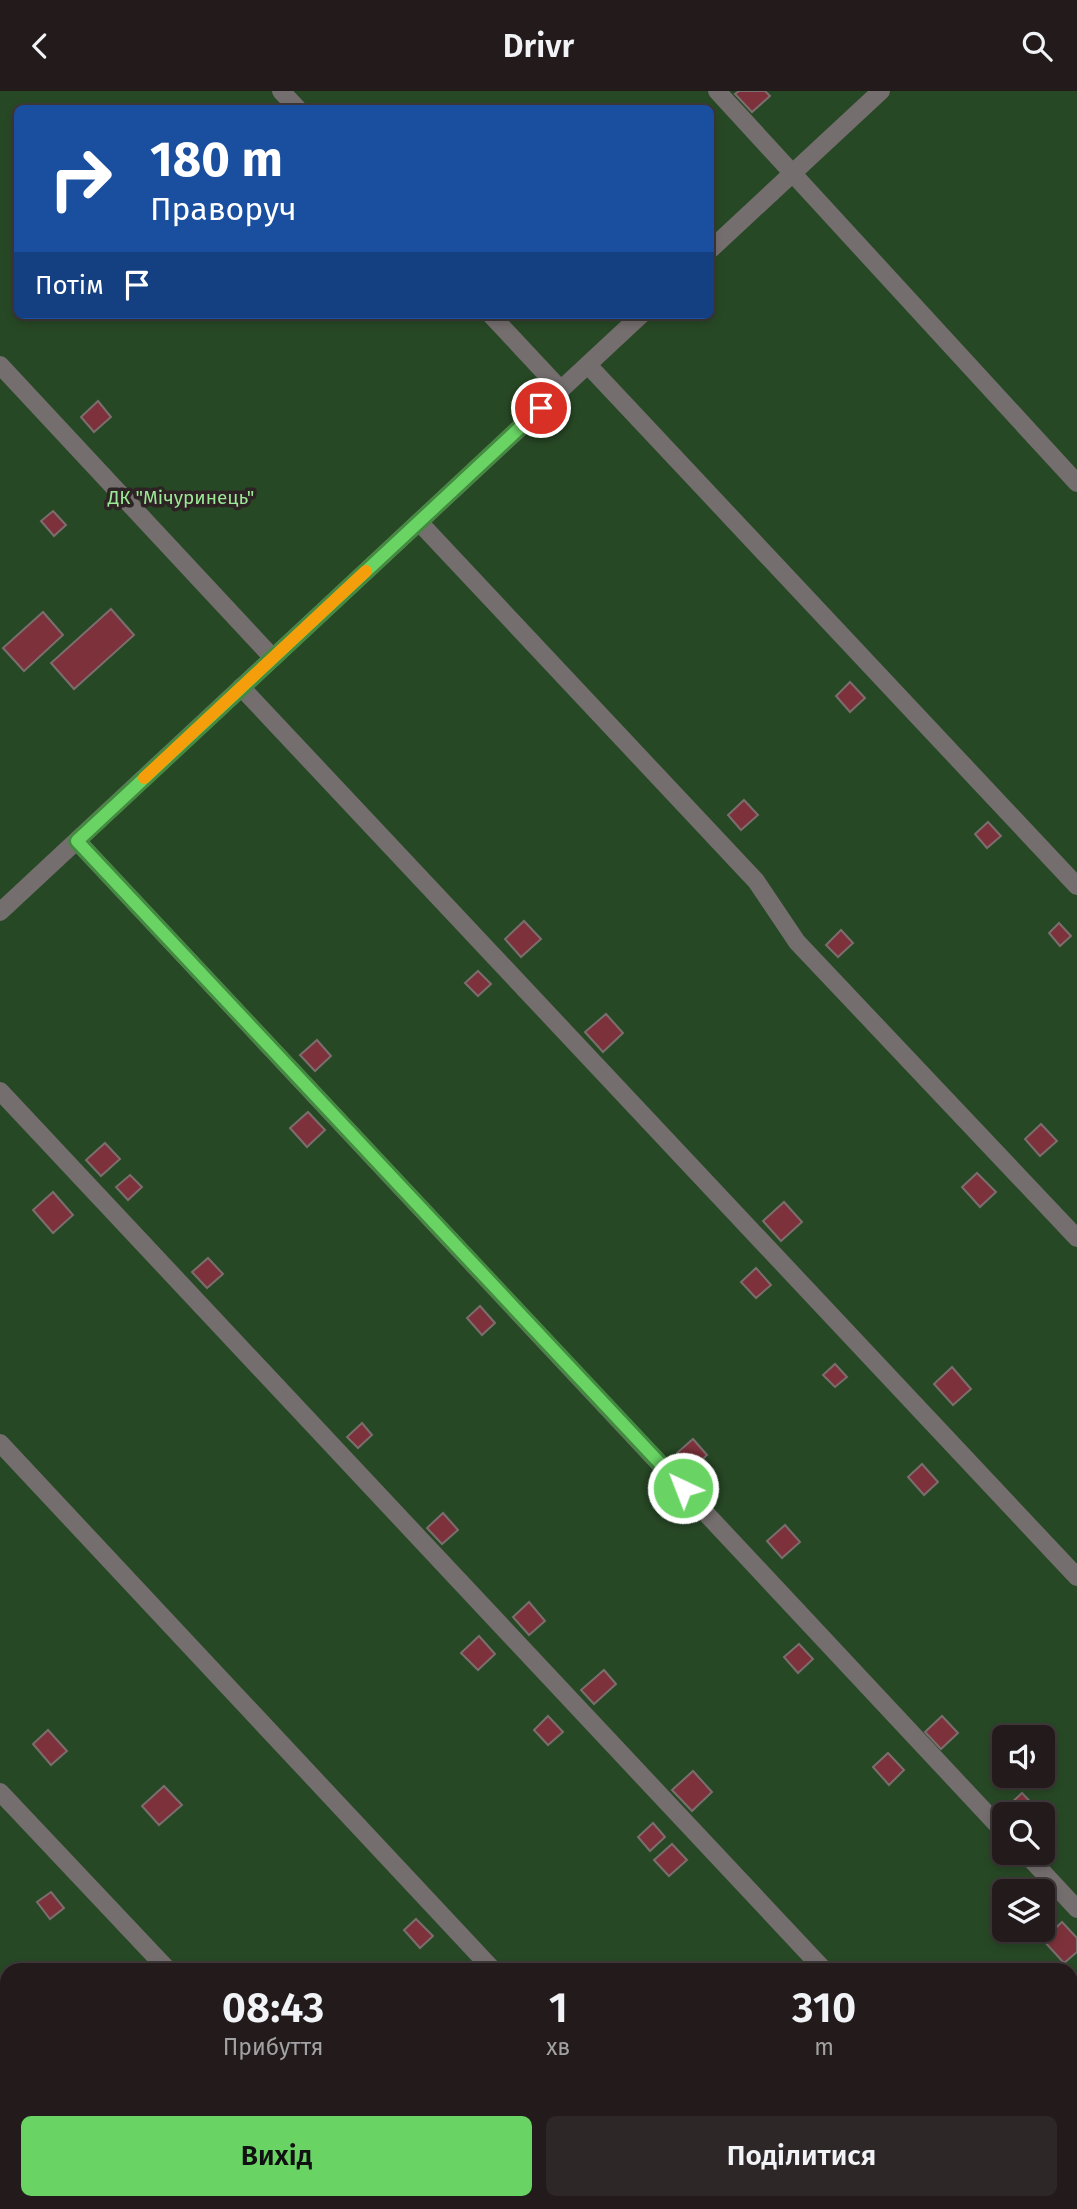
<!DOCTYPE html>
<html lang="uk">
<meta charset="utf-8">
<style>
:root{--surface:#221a1b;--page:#2e2728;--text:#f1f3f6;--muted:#a2a1a3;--line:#3f383a;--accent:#69d464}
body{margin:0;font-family:"Fira Sans",sans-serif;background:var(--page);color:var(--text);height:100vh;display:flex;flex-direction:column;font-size:26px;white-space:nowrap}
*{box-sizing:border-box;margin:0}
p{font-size:23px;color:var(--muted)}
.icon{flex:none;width:38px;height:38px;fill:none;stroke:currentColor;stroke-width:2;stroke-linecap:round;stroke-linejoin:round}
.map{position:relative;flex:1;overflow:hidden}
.panel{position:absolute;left:0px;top:1872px;width:1078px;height:247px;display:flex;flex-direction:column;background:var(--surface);border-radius:21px 21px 0 0;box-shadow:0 4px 10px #0003,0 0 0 2px var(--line)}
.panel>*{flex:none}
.guide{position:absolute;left:14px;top:14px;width:700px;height:214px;border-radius:10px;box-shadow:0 4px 10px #0003,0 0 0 2px var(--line);background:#1a4fa0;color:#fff;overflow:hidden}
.buttons{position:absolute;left:992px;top:1634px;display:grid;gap:14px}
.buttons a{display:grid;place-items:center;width:63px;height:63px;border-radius:10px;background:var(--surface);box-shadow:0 4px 10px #0003,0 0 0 2px var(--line);font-size:35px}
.pin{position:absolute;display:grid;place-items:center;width:60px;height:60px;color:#fff;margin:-30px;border:4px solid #fff;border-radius:50%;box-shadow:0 2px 7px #0007}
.me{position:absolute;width:77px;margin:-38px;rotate:317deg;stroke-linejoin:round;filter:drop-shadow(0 0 5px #0008)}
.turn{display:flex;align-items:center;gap:24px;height:147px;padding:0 21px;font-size:32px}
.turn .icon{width:91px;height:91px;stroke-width:2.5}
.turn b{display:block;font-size:49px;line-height:60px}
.then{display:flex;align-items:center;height:66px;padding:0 21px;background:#0003;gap:14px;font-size:26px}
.eta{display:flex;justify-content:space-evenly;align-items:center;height:119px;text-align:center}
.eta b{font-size:42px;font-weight:600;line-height:49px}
.cta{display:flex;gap:14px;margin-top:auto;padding:14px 21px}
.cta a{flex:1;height:80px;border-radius:10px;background:var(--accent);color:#111;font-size:28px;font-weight:600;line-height:80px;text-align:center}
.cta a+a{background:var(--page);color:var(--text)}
header{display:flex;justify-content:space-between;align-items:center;height:91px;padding:0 21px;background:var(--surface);font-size:32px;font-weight:600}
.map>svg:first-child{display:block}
.green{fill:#274825;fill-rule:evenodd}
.building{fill:#7d313b;stroke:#7b6e6e;stroke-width:2}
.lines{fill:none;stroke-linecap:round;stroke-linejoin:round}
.lane{stroke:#746e6e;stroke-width:18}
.route-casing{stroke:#448a41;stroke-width:18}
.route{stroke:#69d464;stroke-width:12}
.slow{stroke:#f59e0b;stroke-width:12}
.labels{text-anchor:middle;stroke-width:7;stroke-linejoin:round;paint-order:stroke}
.park-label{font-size:19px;fill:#9be896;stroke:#2e2324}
</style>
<header><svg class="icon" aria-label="back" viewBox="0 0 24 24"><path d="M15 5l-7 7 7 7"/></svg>Drivr<svg class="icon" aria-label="search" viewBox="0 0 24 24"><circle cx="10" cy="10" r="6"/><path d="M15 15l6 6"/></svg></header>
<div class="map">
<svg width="1077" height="2118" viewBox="0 0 1077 2118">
<rect width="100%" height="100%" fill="#2e2324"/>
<!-- green -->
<path class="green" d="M0,0H1077V2118H0ZM18,18H710V224H18ZM1004,1647H1043V1685H1004ZM1004,1724H1043V1762H1004ZM1004,1801H1043V1839H1004ZM7,1880H1071V2112H7Z"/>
<!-- building -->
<g class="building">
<polygon points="739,0 765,0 770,5 752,21 735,3"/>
<polygon points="98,310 111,326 94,341 81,326"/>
<polygon points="53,420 66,434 54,445 41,430"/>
<polygon points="111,518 134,544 74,598 51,572"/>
<polygon points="43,521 63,544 24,580 3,557"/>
<polygon points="850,591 865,607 850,621 836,605"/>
<polygon points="744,709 758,724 741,739 728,724"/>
<polygon points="988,731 1001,745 987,757 975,743"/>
<polygon points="524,830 541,848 521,866 505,848"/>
<polygon points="1059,832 1071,845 1060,855 1049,842"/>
<polygon points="841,839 853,852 838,866 826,854"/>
<polygon points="478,880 491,893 478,905 465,892"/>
<polygon points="606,923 623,942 603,961 585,941"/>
<polygon points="317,949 331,965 315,980 300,964"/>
<polygon points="308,1021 325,1039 307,1056 290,1037"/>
<polygon points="1041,1033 1057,1050 1040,1065 1025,1048"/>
<polygon points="105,1052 120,1068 101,1085 86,1069"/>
<polygon points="977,1082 996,1101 980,1116 962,1096"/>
<polygon points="130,1084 142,1096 128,1109 116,1096"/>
<polygon points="53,1101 73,1124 53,1142 33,1119"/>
<polygon points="784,1111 802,1131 781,1150 763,1130"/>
<polygon points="208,1167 223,1183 207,1197 192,1181"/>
<polygon points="756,1177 771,1194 756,1207 741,1191"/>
<polygon points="480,1215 495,1232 482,1244 467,1227"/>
<polygon points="835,1273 847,1286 835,1296 823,1284"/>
<polygon points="952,1276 971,1298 953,1314 934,1293"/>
<polygon points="362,1332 372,1344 358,1357 347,1346"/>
<polygon points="693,1348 707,1364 692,1378 677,1362"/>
<polygon points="922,1373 938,1391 924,1404 908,1386"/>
<polygon points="443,1422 458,1439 442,1453 427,1437"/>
<polygon points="785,1434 800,1451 782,1467 767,1450"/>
<polygon points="529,1511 545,1530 529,1544 513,1526"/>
<polygon points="479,1545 495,1563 478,1579 461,1562"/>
<polygon points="799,1553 813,1568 798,1582 784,1566"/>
<polygon points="604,1579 616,1593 594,1613 581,1599"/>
<polygon points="548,1625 563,1641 548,1654 534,1639"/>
<polygon points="942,1625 958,1642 941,1658 925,1641"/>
<polygon points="48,1639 67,1660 51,1674 33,1653"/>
<polygon points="888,1662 904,1679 889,1694 873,1676"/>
<polygon points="693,1680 712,1701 692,1720 672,1699"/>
<polygon points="164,1695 182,1714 159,1734 142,1715"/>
<polygon points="1022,1702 1037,1718 1030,1724 1014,1724 1007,1716"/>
<polygon points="653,1732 665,1746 650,1760 638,1746"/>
<polygon points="672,1753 687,1769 669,1785 654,1769"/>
<polygon points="51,1801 64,1817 50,1828 37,1811"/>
<polygon points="416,1828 433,1845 420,1857 404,1839"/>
<polygon points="1062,1831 1077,1847 1077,1861 1064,1872 1043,1849"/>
<polygon points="754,2112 781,2112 781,2113 776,2118 747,2118"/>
</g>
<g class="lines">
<!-- lane -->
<g class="lane">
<polyline points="281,0 298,18"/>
<polyline points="717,0 1077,392"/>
<polyline points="710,159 881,0"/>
<polyline points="491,224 561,299"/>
<polyline points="0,274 273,567"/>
<polyline points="588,274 1077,795"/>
<polyline points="419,431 756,790 797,851 1077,1147"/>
<polyline points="241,596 1077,1486"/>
<polyline points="77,750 1004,1741"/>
<polyline points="0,821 641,224"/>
<polyline points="0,1000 825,1880"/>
<polyline points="0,1352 494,1880"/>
<polyline points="0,1701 169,1880"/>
<polyline points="1025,1762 1077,1818"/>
<polyline points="389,2112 395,2118"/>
<polyline points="712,2112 717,2118"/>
<polyline points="1044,2112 1049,2118"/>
</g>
</g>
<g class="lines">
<!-- route casing -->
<g class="route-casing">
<polyline id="route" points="541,317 77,750 683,1397"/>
</g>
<!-- route -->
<use href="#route" class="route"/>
<!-- slow -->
<polyline class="slow" points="144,687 366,480"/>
</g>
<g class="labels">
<!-- park labels -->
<g class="park-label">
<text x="181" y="413">ДК "Мічуринець"</text>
</g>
</g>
</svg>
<div class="buttons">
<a><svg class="icon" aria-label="sound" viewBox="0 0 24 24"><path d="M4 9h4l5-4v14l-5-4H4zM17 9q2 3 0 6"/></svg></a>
<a><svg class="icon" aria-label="search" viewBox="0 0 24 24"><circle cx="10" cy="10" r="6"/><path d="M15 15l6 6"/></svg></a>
<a><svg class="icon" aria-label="layers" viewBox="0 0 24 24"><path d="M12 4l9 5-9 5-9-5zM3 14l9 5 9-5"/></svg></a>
</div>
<div class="pin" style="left:541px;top:317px;background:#d93025"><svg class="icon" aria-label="arrive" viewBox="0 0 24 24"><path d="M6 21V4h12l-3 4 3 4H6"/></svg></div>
<svg class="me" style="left:683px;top:1397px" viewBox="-20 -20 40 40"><circle r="17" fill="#69d464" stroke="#fff" stroke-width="3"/><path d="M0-11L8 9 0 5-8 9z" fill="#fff"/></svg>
<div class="guide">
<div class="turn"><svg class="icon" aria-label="right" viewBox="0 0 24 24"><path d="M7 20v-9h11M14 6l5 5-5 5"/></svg><div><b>180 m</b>Праворуч</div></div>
<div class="then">Потім<svg class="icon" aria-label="arrive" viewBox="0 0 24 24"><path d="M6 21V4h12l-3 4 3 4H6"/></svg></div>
</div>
<section class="panel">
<div class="eta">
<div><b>08:43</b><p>Прибуття</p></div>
<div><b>1</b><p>хв</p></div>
<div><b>310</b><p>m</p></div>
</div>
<div class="cta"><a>Вихід</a><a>Поділитися</a></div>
</section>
</div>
